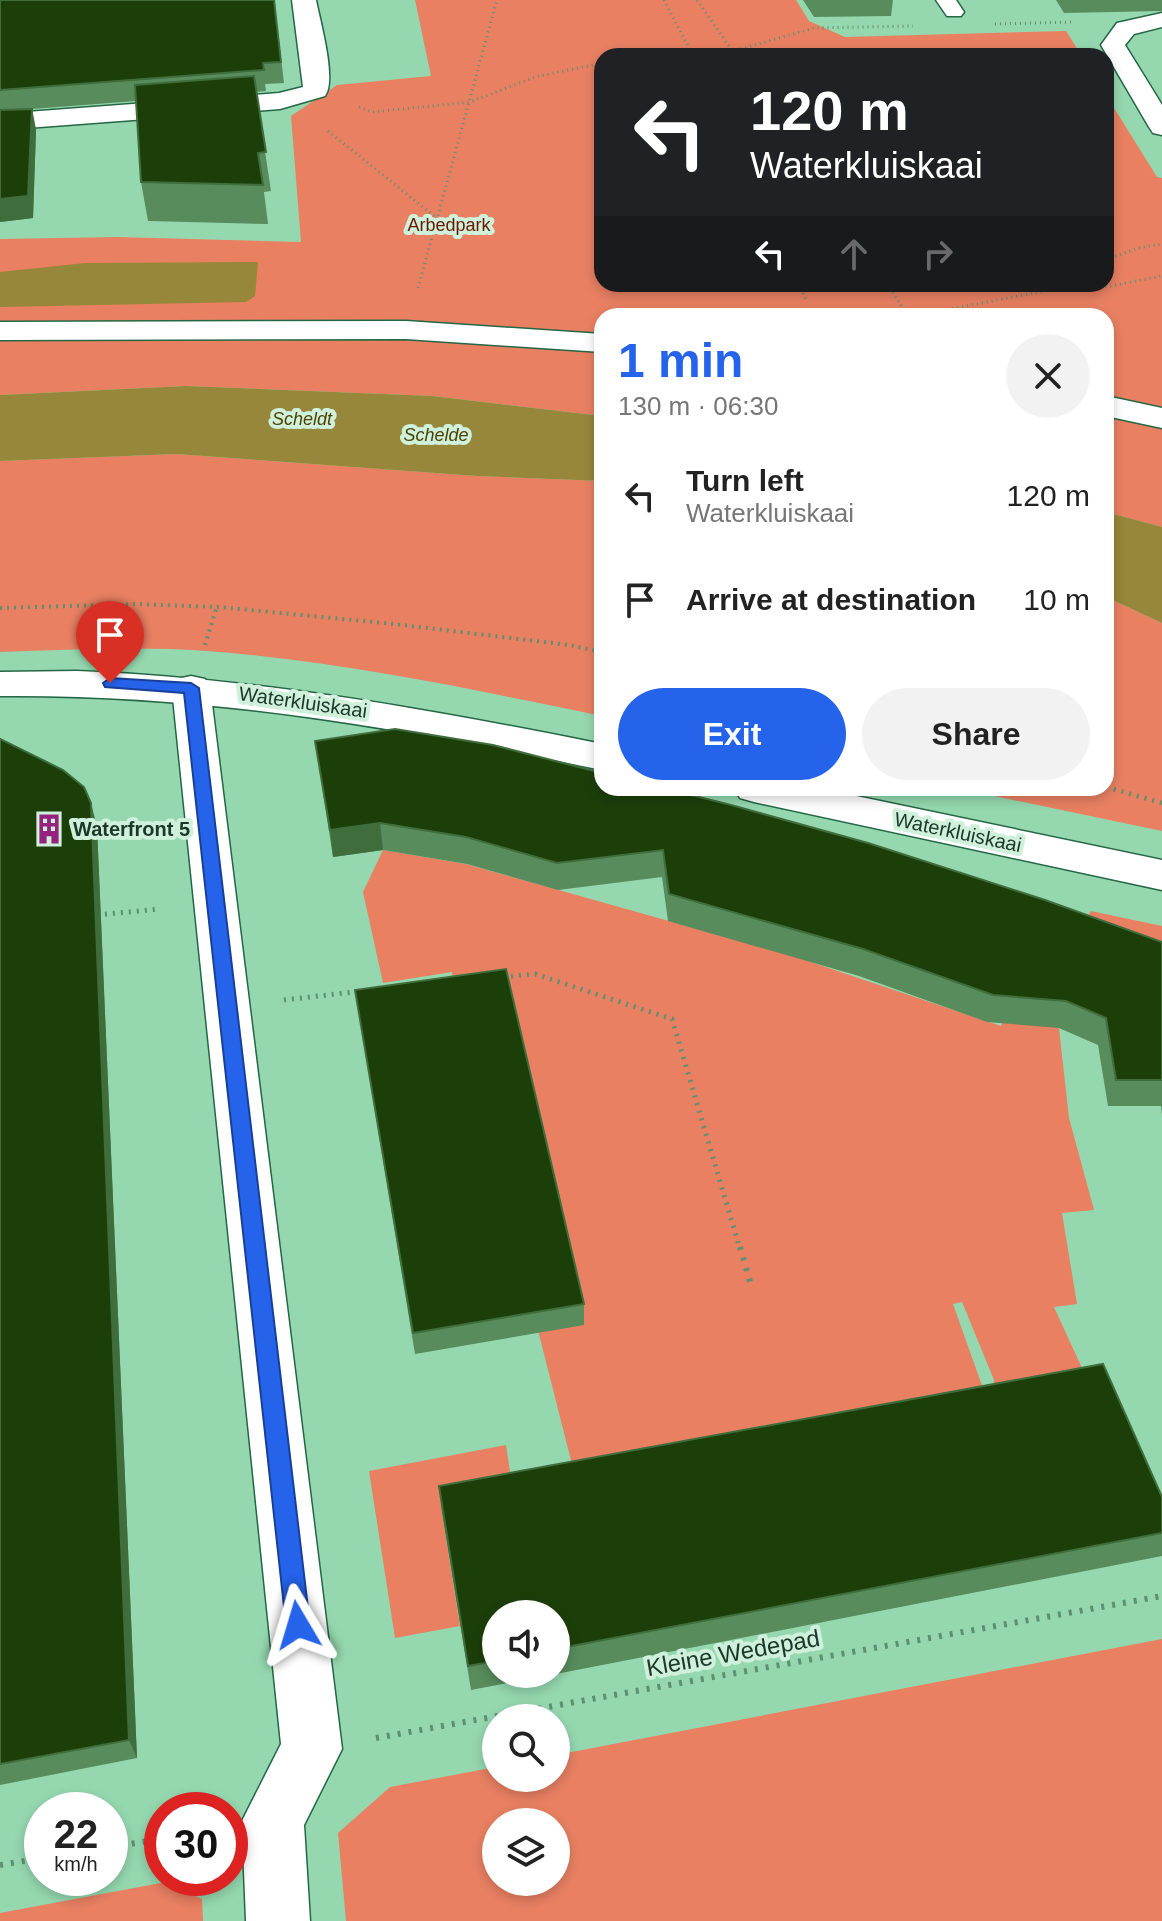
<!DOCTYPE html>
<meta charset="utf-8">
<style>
:root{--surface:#fff;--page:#f2f2f2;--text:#222;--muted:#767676;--accent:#2563eb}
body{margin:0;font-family:Helvetica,sans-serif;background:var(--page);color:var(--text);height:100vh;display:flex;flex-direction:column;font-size:30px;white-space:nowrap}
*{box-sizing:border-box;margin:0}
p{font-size:26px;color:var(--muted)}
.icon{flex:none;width:44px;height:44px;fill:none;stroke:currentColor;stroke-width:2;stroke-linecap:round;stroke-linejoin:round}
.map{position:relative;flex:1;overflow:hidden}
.side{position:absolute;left:594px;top:308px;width:520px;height:488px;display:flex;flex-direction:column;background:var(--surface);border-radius:24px;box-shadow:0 4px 12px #0003}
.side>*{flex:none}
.guide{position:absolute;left:594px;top:48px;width:520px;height:244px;border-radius:24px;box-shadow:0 4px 12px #0003;background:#202124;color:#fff;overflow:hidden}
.fabs{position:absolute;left:482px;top:1600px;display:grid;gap:16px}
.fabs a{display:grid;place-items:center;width:88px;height:88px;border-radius:50%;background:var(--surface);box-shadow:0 4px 12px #0003;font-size:40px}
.speed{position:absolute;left:24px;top:1792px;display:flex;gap:16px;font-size:40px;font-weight:700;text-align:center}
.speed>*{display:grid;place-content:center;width:104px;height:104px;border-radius:50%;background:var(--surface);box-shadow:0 4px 12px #0003;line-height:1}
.speed small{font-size:20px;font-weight:400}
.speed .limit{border:12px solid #d22;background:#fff;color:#111}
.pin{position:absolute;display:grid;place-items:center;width:68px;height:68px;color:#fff;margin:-82px -34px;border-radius:50% 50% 50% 0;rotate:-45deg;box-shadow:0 0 8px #0007}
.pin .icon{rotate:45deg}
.me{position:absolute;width:88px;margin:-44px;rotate:353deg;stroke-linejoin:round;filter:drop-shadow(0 0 6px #0008)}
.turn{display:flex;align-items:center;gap:28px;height:168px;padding:0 24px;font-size:36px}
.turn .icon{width:104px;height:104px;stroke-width:2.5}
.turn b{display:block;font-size:56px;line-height:68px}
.lanes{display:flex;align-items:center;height:76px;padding:0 24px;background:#0003;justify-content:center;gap:40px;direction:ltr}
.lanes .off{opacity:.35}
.round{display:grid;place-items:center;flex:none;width:84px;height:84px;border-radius:42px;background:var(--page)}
.overview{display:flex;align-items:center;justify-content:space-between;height:136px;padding:0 24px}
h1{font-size:48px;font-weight:600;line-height:60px;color:var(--accent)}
.action{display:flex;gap:16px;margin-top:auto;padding:16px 24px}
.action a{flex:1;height:92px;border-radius:48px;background:var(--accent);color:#fff;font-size:32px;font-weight:600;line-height:92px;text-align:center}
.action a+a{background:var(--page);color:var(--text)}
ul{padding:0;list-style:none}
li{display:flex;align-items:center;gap:24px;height:104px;padding:0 24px}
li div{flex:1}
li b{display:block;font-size:30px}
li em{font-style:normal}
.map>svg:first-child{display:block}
.green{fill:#e98062;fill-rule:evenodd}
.water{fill:#97873a}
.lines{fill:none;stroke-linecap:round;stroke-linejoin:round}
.service-casing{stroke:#246744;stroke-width:3}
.minor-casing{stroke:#246744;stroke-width:3}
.tertiary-casing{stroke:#246744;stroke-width:3}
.path-far3{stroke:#5e8f72;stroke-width:3;stroke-dasharray:1 4;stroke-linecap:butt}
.path-far2{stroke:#5e8f72;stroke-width:4;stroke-dasharray:2 5;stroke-linecap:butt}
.path-far1{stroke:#5e8f72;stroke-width:5;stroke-dasharray:2 6;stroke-linecap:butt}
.path{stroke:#5e8f72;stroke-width:6;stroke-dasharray:3 8;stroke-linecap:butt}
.service{fill:#fff;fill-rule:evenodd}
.minor{fill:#fff;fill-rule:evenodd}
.tertiary{fill:#fff;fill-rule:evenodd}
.path-bridge{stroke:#5e8f72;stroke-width:3;stroke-dasharray:1 4;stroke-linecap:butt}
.wall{fill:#588c5c}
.shaded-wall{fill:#406d3c}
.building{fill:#1c3f0a;stroke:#406d3c;stroke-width:2}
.route{fill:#2563eb;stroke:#184099;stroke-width:2}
.labels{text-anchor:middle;stroke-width:8;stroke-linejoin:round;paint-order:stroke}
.far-park-label{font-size:18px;fill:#671800;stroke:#cff0db}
.far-water-label{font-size:18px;font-style:italic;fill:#4e4201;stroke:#cff0db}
.street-label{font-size:20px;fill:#1c3828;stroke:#cff0db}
.poi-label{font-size:20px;font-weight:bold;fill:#1c3828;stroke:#cff0db;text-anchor:start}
.near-street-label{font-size:24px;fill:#1c3828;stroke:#cff0db}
</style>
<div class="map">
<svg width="1162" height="1921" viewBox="0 0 1162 1921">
<rect width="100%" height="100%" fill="#95d8af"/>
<!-- green -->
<g class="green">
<polygon points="415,0 796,0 809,21 845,37 1066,31 1082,56 602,56 602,284 1106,284 1106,95 1157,177 1162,178 1162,527 1106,512 1106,316 602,316 602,416 432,396 186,386 0,395 0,239 117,237 301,242 291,116 337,85 431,76"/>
<path d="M176,454L477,476L602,481V716C471,689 340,661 206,651C138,646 69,650 0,652V461Z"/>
<polygon points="1106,597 1162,623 1162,831 956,788 1106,788"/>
<path d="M383,850L466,864L793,956L1001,1026L1009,1006L1059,1028L1069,1118L1094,1210L1062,1213L1077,1304L1054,1307L1093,1392L578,1488L454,999L452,972L383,983L363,892ZM962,1302L994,1380L990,1408L953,1304Z"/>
<polygon points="1091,911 1162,926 1162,955 1083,925"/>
<polygon points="506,1445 514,1499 442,1513 460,1626 395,1638 369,1471"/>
<path d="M1162,1639V1921H346L338,1833L390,1787L496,1767V1778H556V1755ZM496,1822H556V1882H496Z"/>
<polygon points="166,1882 202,1899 203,1921 0,1921 0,1913"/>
</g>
<!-- water -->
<g class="water">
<polygon points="258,262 255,296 246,302 0,307 0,272 85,263"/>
<polygon points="186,386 432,396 602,416 602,481 477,476 176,454 0,461 0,395"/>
<polygon points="1106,512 1162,527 1162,623 1106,597"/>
</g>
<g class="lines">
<!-- service casing -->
<g class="service-casing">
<polygon id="service" points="936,0 956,0 964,12 961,16 947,16"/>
</g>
<!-- minor casing -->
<g class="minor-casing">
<g id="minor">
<path d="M292,0H316C320,21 337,80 325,96L280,109L0,130V114L279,93L303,87Z"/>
<polygon points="1162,13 1162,27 1134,34 1125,45 1162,105 1162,135 1153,133 1149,127 1101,45 1117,23"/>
<polygon points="406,321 602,334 602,352 406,339 0,340 0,322"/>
<polygon points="1106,396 1162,408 1162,428 1106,416"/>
<polygon points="191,676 205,679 210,688 342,1749 304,1825 310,1921 246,1921 242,1821 281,1744 172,688 177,679"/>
</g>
</g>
<!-- tertiary casing -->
<g class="tertiary-casing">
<g id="tertiary">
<path d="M77,671C255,678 428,709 602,744V770C399,728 208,694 0,696V672Z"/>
<polygon points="734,788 818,788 1162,860 1162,890 754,802 740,798"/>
</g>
</g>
<!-- path-far3 -->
<g class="path-far3">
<polyline points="664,0 687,44"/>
<polyline points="697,0 736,56"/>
<polyline points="995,24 1073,22"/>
<polyline points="681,56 733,51 814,28 913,26"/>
<polyline points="359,107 372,112 470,102 535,77 602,63"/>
<polyline points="328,131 438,219"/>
<polyline points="1106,260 1138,248 1162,244"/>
<polyline points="799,284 806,300"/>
<polyline points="887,284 908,316"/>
<polyline points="418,288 497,0"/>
<polyline points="913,316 1066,287 1111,286 1162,276"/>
</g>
<!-- path-far2 -->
<g class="path-far2">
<polyline points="0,608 137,604 219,607 394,624 569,645 602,652"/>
<polyline points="205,645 217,606"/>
</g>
<!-- path-far1 -->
<g class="path-far1">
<polyline points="1106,787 1162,803"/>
<polyline points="97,915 159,909"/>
<polyline points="503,977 535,974 672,1019 740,1249"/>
<polyline points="284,1000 362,991"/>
</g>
<!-- path -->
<g class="path">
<polyline points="740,1247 751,1285"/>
<polyline points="376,1738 1162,1596"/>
<polyline points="110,1847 162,1839"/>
<polyline points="0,1865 42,1858"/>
</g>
<!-- service -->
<use href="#service" class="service"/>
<!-- minor -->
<use href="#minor" class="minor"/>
<!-- tertiary -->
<use href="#tertiary" class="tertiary"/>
<!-- path-bridge -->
<polyline class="path-bridge" points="687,44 693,56"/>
</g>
<!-- wall -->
<g class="wall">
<polygon points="0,0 275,0 276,15 284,83 265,84 266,91 256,92 271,191 264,192 268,224 148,221 141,182 136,101 32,109 36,130 33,218 0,222"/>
<polygon points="803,0 893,0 891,16 814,17"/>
<polygon points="1056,0 1162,0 1162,11 1064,13"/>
<polygon points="0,739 97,827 137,1758 0,1785"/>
<polygon points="315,741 1162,942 1162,1115 1161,1106 1108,1106 1098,1045 1059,1028 987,1022 859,976 668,921 662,877 558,890 467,864 383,850 333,857"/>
<polygon points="355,990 584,1304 584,1325 415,1354"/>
<polygon points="439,1486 1162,1497 1162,1556 556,1674 556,1614 496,1614 496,1674 554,1674 471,1690 442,1513"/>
</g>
<!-- shaded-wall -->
<g class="shaded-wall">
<polygon points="32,109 36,130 33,218 0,222 0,199"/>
<polygon points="91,803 97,827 137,1758 129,1740"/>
<polygon points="380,823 383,850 333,857 330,830"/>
</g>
<!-- building -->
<g class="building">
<polygon points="0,0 274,0 281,62 263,63 264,70 0,90"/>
<polygon points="254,76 266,152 258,153 263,185 141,182 135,85"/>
<polygon points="32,109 28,196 0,199 0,110"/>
<polygon points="395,729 493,745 602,773 602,788 663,788 731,805 868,843 1045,900 1162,942 1162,1080 1116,1080 1106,1018 1066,1001 993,995 863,949 669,894 663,850 557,863 466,837 380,823 330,830 315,741"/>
<polygon points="0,739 63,770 84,787 91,803 129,1740 0,1764"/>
<polygon points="506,969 584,1304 413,1333 355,990"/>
<polygon points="1103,1364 1162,1497 1162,1533 556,1649 556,1614 496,1614 496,1661 468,1666 439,1486"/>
</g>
<!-- route -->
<polygon class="route" points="110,678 191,683 199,688 310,1625 306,1634 298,1637 289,1634 286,1625 184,693 105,687 103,683"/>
<!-- icons -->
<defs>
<g id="building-bare" transform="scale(2.4)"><path d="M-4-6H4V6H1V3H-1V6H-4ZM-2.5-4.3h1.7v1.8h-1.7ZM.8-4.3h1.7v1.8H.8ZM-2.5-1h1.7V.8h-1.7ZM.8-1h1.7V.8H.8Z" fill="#95227f" stroke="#cff0db" stroke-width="2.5" paint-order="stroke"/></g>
</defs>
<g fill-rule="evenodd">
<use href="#building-bare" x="49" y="829"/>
</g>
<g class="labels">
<!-- far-park labels -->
<g class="far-park-label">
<text x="449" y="231">Arbedpark</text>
</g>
<!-- far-water labels -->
<g class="far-water-label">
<text x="302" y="425">Scheldt</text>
<text x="436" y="441">Schelde</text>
</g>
<!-- street labels -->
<g class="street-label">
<text transform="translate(303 702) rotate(8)" y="7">Waterkluiskaai</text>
<text transform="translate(958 832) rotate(12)" y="7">Waterkluiskaai</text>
</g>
<!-- poi labels -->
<g class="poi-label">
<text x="73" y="836">Waterfront 5</text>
</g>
<!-- near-street labels -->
<g class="near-street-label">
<text transform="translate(733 1653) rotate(-10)" y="8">Kleine Wedepad</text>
</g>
</g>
</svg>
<div class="fabs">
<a><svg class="icon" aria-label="sound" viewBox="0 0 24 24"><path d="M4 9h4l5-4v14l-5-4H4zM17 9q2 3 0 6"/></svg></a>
<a><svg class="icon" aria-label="search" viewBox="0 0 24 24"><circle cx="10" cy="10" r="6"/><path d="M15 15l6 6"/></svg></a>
<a><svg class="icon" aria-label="layers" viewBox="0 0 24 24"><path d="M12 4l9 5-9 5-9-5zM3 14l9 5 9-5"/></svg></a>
</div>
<div class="speed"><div>22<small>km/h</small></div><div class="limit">30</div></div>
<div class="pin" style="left:110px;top:683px;background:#d93025"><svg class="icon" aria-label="arrive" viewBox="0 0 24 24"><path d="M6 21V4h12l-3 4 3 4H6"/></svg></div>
<svg class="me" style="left:298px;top:1625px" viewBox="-20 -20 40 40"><path d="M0-17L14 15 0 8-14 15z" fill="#2563eb" stroke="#fff" stroke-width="4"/></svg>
<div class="guide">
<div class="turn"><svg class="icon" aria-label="left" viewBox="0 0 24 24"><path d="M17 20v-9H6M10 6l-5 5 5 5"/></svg><div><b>120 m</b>Waterkluiskaai</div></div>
<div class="lanes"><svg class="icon" aria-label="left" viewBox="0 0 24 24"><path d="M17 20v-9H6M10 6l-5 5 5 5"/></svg><svg class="icon off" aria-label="ahead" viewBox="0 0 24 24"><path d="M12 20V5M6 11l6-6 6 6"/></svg><svg class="icon off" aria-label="right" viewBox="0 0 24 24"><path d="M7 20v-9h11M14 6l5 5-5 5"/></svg></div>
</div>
<section class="side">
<div class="overview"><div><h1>1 min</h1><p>130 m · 06:30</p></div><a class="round"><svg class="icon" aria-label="close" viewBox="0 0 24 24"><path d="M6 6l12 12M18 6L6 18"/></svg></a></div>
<ul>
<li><svg class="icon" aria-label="left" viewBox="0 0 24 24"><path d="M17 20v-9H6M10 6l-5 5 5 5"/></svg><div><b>Turn left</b><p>Waterkluiskaai</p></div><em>120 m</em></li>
<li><svg class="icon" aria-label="arrive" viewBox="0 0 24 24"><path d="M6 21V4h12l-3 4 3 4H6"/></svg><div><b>Arrive at destination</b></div><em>10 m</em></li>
</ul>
<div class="action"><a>Exit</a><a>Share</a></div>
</section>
</div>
